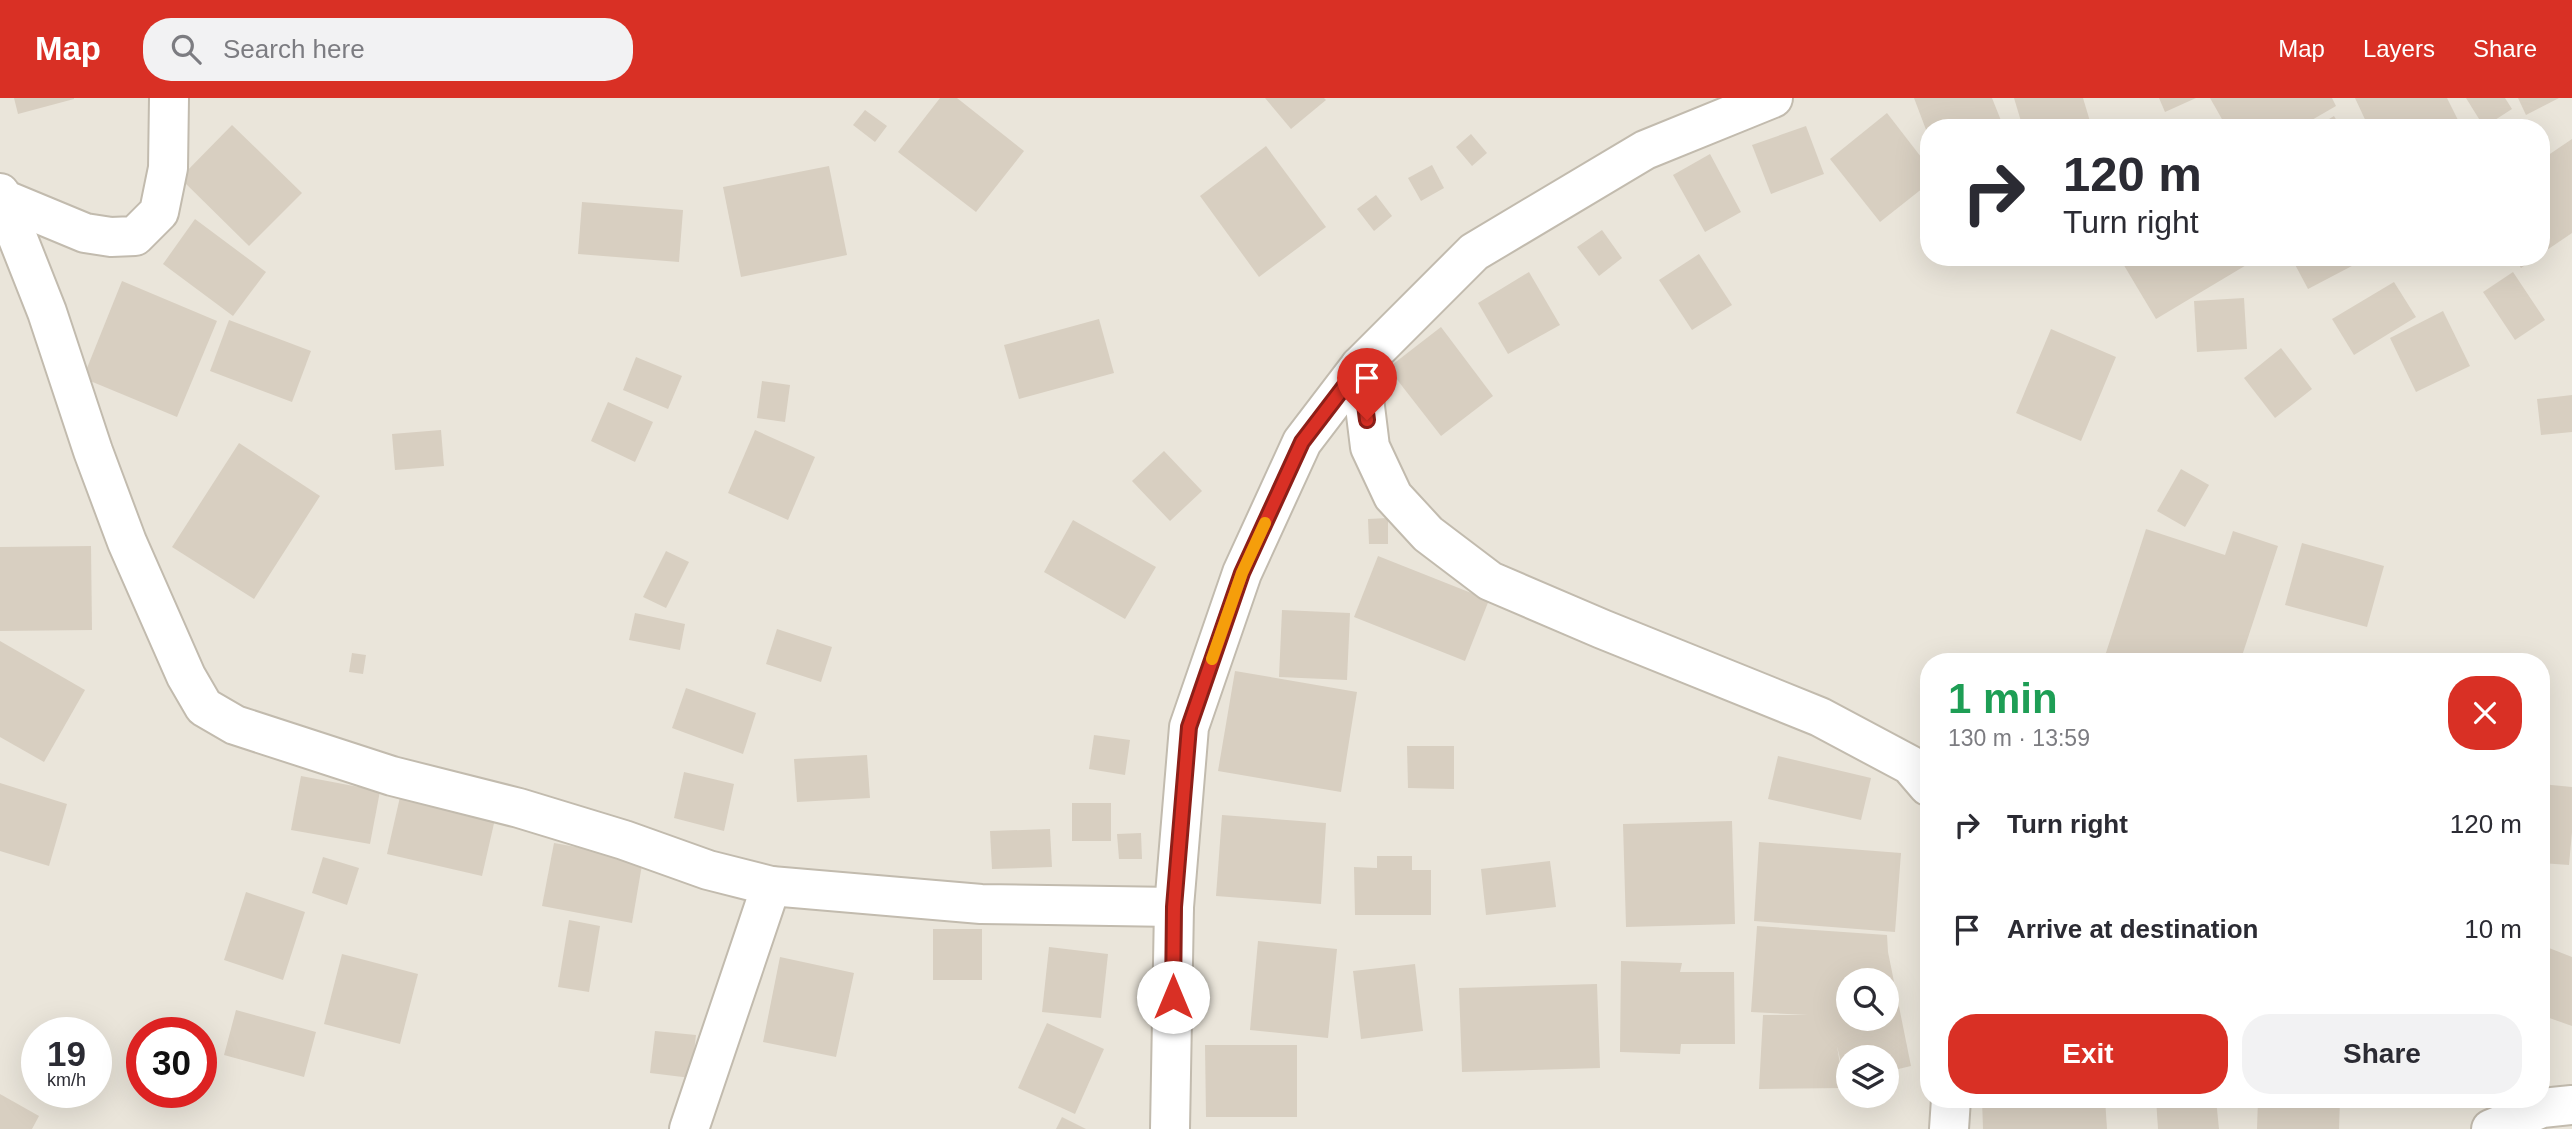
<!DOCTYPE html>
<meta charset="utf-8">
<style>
:root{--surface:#fff;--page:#f2f2f3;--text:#2b2b33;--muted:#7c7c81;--accent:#d93025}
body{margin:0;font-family:Arial,sans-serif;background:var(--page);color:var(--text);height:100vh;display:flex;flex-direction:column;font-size:26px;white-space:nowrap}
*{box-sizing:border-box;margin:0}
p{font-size:23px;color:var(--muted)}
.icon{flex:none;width:38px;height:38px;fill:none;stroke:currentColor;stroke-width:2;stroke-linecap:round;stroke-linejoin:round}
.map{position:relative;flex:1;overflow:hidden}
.details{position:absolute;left:1920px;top:555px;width:630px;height:455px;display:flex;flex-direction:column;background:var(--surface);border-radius:28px;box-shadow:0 7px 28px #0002}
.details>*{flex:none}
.top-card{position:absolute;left:1920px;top:21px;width:630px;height:147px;border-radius:28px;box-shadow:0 7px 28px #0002;background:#fff;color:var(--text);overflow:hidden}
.tools{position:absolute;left:1836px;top:870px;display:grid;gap:14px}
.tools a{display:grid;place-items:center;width:63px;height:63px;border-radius:50%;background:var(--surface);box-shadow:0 7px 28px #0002;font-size:35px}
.speed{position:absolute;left:21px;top:919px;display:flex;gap:14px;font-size:35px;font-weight:700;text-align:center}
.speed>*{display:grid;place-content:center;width:91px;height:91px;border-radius:50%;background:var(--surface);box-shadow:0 7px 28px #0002;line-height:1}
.speed small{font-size:18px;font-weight:400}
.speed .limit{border:10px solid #d22;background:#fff;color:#111}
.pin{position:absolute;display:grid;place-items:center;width:60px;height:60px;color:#fff;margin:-72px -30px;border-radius:50% 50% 50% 0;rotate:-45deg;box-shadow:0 0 7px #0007}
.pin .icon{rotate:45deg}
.me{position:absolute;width:77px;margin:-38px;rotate:0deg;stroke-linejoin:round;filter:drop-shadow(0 0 5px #0008)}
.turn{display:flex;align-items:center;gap:24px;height:147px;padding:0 28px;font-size:32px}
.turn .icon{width:91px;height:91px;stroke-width:2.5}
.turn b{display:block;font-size:49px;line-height:60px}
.round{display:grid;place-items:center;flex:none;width:74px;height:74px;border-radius:28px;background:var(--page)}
.headline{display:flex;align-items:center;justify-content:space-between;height:119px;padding:0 28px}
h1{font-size:42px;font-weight:700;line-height:52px;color:#1e9e55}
.primary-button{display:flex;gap:14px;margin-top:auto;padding:14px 28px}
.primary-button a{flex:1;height:80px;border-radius:28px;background:var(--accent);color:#fff;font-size:28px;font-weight:700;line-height:80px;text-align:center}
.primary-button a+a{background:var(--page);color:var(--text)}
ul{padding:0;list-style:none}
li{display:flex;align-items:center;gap:21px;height:105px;padding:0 28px}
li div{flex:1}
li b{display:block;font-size:26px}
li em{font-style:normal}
header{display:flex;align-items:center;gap:42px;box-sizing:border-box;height:98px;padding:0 35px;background:var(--accent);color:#fff}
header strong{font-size:33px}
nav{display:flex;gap:38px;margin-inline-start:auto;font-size:24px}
.search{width:490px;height:63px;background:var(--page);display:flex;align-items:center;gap:18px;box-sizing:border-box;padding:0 24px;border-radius:28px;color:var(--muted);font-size:26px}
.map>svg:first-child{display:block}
.residential{fill:#eae5da;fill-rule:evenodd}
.building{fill:#d8cfc1;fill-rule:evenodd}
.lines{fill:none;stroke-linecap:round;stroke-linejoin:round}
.minor-casing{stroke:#c2bbae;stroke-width:42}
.minor{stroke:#fff;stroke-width:38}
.route-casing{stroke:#8d1f18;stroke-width:18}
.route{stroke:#d93025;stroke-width:12}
.slow{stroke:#f59e0b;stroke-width:12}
</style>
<header>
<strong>Map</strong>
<div class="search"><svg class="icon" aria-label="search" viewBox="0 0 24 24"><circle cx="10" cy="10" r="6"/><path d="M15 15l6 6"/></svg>Search here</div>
<nav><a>Map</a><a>Layers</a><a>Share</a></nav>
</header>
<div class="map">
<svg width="2572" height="1031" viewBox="0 0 2572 1031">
<rect width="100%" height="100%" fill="#f6f3ec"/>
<!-- residential -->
<path class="residential" d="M0,0H2572V1031H0ZM1928,30H2541V159H1928ZM1928,564H2541V1001H1928ZM1848,882H1886V920H1848ZM37,934H96V994H37ZM142,934H201V994H142ZM1848,959H1886V998H1848Z"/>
<!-- building -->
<g class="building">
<polygon points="14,0 74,0 74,1 18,16"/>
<polygon points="940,0 957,0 1024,53 976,114 898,54"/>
<polygon points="1265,0 1324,0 1326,2 1291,31"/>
<polygon points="1914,0 1992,0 2004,30 1928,30 1928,37"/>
<polygon points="2014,0 2083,0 2092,30 2023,30"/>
<polygon points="2159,0 2196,0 2165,14"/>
<polygon points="2210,0 2332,0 2336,8 2298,30 2227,30"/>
<polygon points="2355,0 2447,0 2462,30 2369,30"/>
<polygon points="2466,0 2505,0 2512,11 2484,29"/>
<polygon points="2518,0 2559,0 2526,17"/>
<polygon points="865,12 887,28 875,44 853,27"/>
<polygon points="1887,15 1928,68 1928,86 1880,124 1830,61"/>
<polygon points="2334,18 2341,30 2314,30"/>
<polygon points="232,27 302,95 249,148 180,80"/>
<polygon points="1806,28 1824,76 1771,96 1752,47"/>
<polygon points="1471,36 1487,55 1472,68 1456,49"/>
<polygon points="2572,41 2572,135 2541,156 2541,62"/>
<polygon points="1266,48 1326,129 1259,179 1200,98"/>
<polygon points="1710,56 1741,114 1705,134 1673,77"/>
<polygon points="1432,67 1444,90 1421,103 1408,80"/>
<polygon points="829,68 847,157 741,179 723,89"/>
<polygon points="1376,97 1392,118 1374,133 1357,111"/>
<polygon points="582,104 683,112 679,164 578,156"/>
<polygon points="195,121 266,174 233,218 163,166"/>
<polygon points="1602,132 1622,160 1599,178 1577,149"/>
<polygon points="1699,156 1732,207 1692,232 1659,182"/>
<polygon points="2119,159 2244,159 2248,166 2156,221"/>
<polygon points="2291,159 2369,159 2308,191"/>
<polygon points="2514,159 2537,159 2521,170"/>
<polygon points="1529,174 1560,227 1508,256 1478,205"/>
<polygon points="2513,174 2545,222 2515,242 2483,194"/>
<polygon points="122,183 217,223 177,319 83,280"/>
<polygon points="2394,184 2416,219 2354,257 2332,221"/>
<polygon points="2244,200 2247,251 2197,254 2194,203"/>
<polygon points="2443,213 2470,268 2416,294 2390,240"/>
<polygon points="1099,221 1114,275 1019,301 1004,247"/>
<polygon points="229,222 311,253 292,304 210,273"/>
<polygon points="1441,229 1493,298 1441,338 1388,270"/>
<polygon points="2051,231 2116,259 2081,343 2016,315"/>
<polygon points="2281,250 2312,291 2275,320 2244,280"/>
<polygon points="636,259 682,278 668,311 623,292"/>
<polygon points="762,283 790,287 785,324 757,320"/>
<polygon points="2572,297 2572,334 2541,337 2537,301"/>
<polygon points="608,304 653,324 635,364 591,343"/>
<polygon points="441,332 444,368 395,372 392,336"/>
<polygon points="755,332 815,359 788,422 728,395"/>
<polygon points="239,345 320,398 254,501 172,449"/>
<polygon points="1164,353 1202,393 1170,423 1132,383"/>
<polygon points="2181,371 2209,387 2185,429 2157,413"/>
<polygon points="1388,420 1388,446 1369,446 1368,421"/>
<polygon points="1073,422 1156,469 1125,521 1044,474"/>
<polygon points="2146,431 2225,457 2233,433 2278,448 2240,564 2103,564"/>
<polygon points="2302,445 2384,468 2367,529 2285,507"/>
<polygon points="91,448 92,532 0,533 0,449"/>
<polygon points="666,453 689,464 666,510 643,499"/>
<polygon points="1378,458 1489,502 1465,563 1354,519"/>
<polygon points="1282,512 1350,515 1347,582 1279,579"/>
<polygon points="635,515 685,526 680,552 629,542"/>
<polygon points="777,531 832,549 821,584 766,566"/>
<polygon points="0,543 85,592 44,664 0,639"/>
<polygon points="352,555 366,557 363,576 349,574"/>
<polygon points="1235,573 1357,594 1341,694 1218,673"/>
<polygon points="686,590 756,615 743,656 672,630"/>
<polygon points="1094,637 1130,642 1125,677 1089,671"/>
<polygon points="1407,648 1454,648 1454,691 1408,690"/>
<polygon points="867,657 870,700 797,704 794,661"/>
<polygon points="1778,658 1871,680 1861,722 1768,701"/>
<polygon points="684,674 734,686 724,733 674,720"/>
<polygon points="301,678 380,693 370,746 291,732"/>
<polygon points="0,685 67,706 49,768 0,753"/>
<polygon points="2541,686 2572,689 2572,734 2569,767 2541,765"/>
<polygon points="400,699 495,721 482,778 387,756"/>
<rect x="1072" y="705" width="39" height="38"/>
<polygon points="1222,717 1326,725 1321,806 1216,798"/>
<polygon points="1732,723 1735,826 1626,829 1623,726"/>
<polygon points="1050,731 1052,769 992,771 990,733"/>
<polygon points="1141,735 1142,761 1119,761 1117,736"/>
<polygon points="1759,744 1901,755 1895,834 1754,823"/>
<polygon points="554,745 643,761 632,825 542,808"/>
<polygon points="1377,758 1412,758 1412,772 1431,772 1431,817 1355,817 1354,769 1377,770"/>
<polygon points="323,759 359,770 347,807 312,795"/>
<polygon points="1550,763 1556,809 1486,817 1481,771"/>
<polygon points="246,794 305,814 283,882 224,862"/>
<polygon points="569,822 600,828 589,894 558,889"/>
<path d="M1757,828L1887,837L1888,854L1911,968L1886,974V959H1848V982H1845L1837,948L1844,990L1759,991L1763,917H1808L1751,914ZM1848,882H1886V920H1848Z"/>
<rect x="933" y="831" width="49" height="51"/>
<polygon points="1258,843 1337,851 1328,940 1250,932"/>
<polygon points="1049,849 1108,856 1101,920 1042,914"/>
<polygon points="2549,850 2572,859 2572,928 2541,917 2541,872"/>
<polygon points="342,856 418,876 400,946 324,926"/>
<polygon points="780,859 854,875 836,959 763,944"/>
<polygon points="1621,863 1682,865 1680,874 1734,874 1735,946 1681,946 1680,956 1620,954"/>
<polygon points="1415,866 1423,933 1361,941 1353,873"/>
<polygon points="1597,886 1600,970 1462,974 1459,890"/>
<polygon points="236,912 316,934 304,979 224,957"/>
<polygon points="1047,925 1104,951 1075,1016 1018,990"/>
<polygon points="655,933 696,937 691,980 650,975"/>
<polygon points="1205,947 1297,947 1297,1019 1206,1019"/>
<polygon points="0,996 39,1018 32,1031 0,1031"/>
<polygon points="1982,1001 2105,1001 2107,1031 1983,1031"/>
<polygon points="2156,1001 2216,1001 2219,1031 2158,1031"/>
<polygon points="2258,1001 2340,1001 2339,1031 2257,1031"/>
<polygon points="2396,1001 2451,1001 2451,1010 2396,1009"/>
<polygon points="1062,1019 1086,1031 1056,1031"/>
</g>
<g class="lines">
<!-- minor casing -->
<g class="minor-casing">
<g id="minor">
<polyline points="0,95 47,214 93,353 127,444 186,578 204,609 235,627 392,678 519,710 624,742 708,772 771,788 981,806 1174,809"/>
<polyline points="3,101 85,135 111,139 135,138 159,114 168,70 169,0"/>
<polyline points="1360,268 1370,349 1393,398 1428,436 1490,483 1602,531 1820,619 1910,667 1928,688"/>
<polyline points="689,1031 771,788"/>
<polyline points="1170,1031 1174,809 1189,629 1242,475 1302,344 1360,268 1474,154 1645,52 1773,0"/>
<polyline points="1949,1031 1951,1001"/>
<polyline points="2491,1031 2542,1010 2572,1007"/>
</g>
</g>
<!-- minor -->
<use href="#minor" class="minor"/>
</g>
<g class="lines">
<!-- route casing -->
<g class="route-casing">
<polyline id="route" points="1173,899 1174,809 1189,629 1242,475 1302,344 1360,268 1367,322"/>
</g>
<!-- route -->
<use href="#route" class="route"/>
<!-- slow -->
<polyline class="slow" points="1212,561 1242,475 1265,425"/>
</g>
</svg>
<div class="tools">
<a><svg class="icon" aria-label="search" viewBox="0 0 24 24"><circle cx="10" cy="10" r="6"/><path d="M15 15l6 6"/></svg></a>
<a><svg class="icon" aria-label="layers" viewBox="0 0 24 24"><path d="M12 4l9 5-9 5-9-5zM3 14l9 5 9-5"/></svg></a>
</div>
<div class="speed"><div>19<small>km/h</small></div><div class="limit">30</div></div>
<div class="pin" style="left:1367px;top:322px;background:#d93025"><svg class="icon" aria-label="arrive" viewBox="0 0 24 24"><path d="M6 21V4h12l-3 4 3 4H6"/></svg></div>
<svg class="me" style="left:1173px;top:899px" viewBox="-20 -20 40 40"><circle r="19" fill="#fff"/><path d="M0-13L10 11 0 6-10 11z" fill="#d93025"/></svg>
<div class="top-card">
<div class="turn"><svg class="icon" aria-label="right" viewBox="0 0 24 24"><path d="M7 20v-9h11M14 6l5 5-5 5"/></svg><div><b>120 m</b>Turn right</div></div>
</div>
<section class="details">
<div class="headline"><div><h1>1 min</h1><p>130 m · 13:59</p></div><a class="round" style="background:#d93025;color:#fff"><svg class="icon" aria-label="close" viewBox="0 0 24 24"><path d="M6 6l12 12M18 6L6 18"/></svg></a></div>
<ul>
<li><svg class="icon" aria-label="right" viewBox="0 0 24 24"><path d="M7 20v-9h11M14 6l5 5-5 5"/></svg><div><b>Turn right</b></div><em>120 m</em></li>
<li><svg class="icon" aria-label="arrive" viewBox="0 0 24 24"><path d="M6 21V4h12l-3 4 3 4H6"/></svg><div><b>Arrive at destination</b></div><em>10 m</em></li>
</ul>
<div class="primary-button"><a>Exit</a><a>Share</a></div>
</section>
</div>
